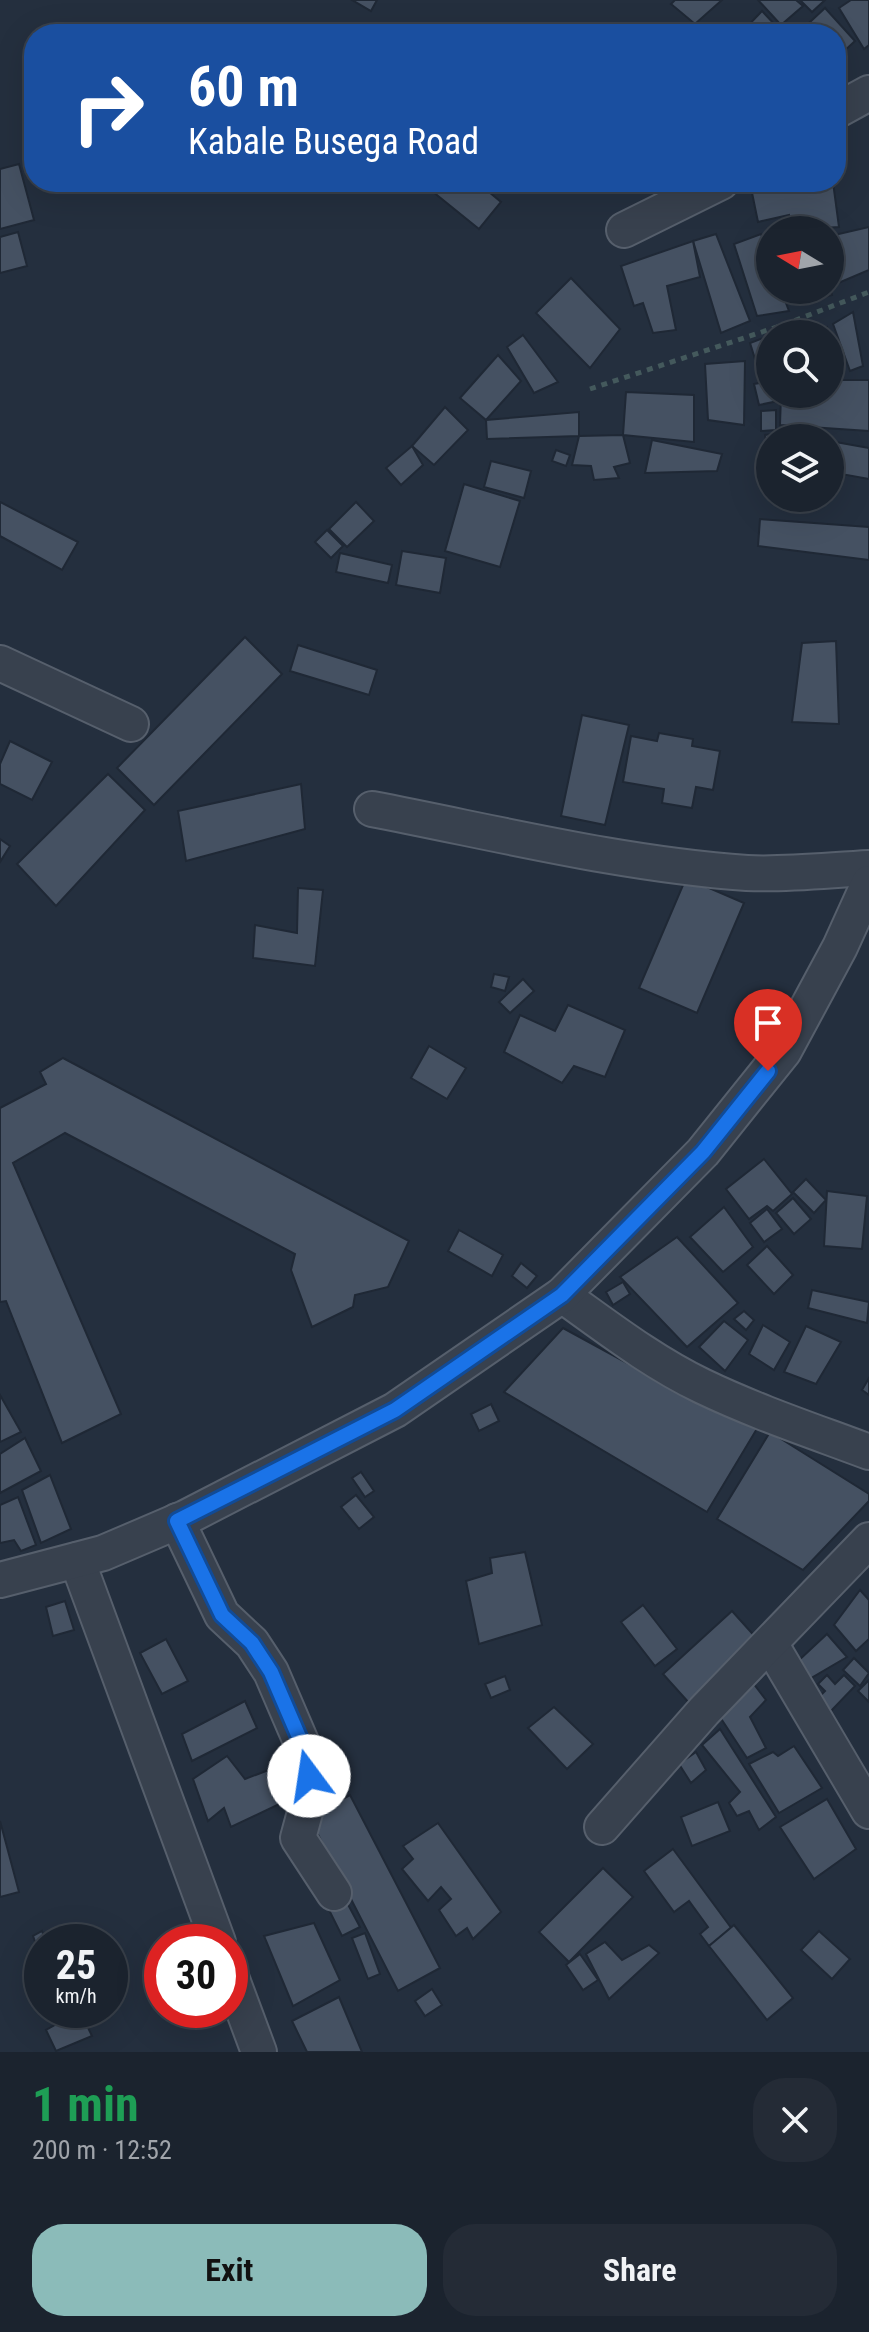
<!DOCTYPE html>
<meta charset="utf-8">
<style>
:root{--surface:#1b232e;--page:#242b36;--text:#f1f3f6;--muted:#a0a4aa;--line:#39404a;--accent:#8bbbb9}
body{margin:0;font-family:"Roboto Condensed",sans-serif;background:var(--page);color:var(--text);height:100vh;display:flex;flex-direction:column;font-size:30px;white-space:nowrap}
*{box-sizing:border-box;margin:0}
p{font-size:26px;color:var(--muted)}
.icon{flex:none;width:44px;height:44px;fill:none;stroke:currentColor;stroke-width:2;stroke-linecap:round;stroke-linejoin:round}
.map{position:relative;height:2052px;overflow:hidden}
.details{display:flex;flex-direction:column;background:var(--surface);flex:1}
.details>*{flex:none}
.hud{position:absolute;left:24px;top:24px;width:822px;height:168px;border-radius:32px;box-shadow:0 8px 32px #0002,0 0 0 2px var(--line);background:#1a4fa0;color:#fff;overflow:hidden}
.needle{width:52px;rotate:280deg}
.fabs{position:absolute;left:756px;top:216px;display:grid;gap:16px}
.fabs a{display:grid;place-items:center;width:88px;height:88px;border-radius:50%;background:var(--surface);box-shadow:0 8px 32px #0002,0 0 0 2px var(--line);font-size:40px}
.speed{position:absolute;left:24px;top:1924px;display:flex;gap:16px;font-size:40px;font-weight:700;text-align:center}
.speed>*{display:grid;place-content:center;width:104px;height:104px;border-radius:50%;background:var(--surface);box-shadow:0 8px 32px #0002,0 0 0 2px var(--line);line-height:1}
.speed small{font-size:20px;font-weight:400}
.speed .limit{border:12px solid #d22;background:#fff;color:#111}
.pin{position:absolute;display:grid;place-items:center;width:68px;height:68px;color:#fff;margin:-82px -34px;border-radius:50% 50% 50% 0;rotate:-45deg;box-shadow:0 0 8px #0007}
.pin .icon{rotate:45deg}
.me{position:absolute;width:88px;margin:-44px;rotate:346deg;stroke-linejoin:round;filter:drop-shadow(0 0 6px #0008)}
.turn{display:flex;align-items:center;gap:28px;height:168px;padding:0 32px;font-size:36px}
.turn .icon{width:104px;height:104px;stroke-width:2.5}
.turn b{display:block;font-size:56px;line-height:68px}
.round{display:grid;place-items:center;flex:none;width:84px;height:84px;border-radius:32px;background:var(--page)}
.overview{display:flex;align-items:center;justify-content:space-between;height:136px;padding:0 32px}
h1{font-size:48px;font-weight:700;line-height:60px;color:#1e9e55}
.primary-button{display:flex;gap:16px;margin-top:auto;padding:16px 32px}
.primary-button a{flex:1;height:92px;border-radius:32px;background:var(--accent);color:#111;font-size:32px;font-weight:700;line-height:92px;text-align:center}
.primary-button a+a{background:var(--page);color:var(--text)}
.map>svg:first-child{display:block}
.building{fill:#455162;stroke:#1f2835;stroke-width:2}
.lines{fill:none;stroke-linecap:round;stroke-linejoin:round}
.minor-casing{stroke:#565f6c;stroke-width:38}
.path{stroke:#44595c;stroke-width:5;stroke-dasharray:6 6;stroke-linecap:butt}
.minor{stroke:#38414e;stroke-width:34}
.route-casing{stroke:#114b97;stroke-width:20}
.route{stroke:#1a73e8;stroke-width:14}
</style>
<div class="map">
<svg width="869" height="2052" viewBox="0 0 869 2052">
<rect width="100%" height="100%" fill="#242f3e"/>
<!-- building -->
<g class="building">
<polygon points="352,0 377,0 371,11"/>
<polygon points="675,0 722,0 695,24 671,4"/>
<polygon points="758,0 796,0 803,6 781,25"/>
<polygon points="800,0 825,0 812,12"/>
<polygon points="851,0 869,0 869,45 864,49 839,8"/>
<polygon points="825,8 855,41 840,55 836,50 836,34 821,34 810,22"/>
<polygon points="762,11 777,27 769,34 740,34"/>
<polygon points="19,164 34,220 0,229 0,169"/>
<polygon points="430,182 477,182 501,202 479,229 427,187"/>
<polygon points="833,182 839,227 791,230 789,215 758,222 750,183"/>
<polygon points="869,227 869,270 836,284 830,236"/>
<polygon points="18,232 27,266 0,273 0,237"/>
<polygon points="716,234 750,321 721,333 693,241"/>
<polygon points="761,234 770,259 770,290 781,290 789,311 757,316 734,244"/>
<polygon points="693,241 700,277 667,286 676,330 653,333 643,303 634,306 621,266"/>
<polygon points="571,278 620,329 590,368 536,313"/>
<polygon points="830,285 832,295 804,302 802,290 830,290"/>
<polygon points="853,312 863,366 850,371 833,324"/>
<polygon points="827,327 827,334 786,334"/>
<polygon points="523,335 558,382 534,393 507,347"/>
<polygon points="763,338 770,375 761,378 750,343"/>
<polygon points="498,355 521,381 486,420 460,398"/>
<polygon points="745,361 744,425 708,420 705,364"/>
<polygon points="830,380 869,380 869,431 780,425 781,394 830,394"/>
<polygon points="770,381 770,394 777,394 778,401 759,405 754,384"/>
<polygon points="626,392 694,395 694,442 623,435"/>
<polygon points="445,407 468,430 434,465 412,446"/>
<polygon points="776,410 776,430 761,431 761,411"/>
<polygon points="579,412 579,436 487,439 486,420"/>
<polygon points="783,433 801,434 801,438 770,438 770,484 765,435"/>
<polygon points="623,435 630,463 614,467 619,478 594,480 591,466 572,465 579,436"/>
<polygon points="652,440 722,454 717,471 645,473"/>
<polygon points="830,441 869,448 869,479 830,472"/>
<polygon points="412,446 423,465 401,485 386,468"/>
<polygon points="556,450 570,455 566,466 552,461"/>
<polygon points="491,461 531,471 524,498 484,487"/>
<polygon points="464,484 520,501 500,567 445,551"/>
<polygon points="0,502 78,542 62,570 0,536"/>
<polygon points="356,502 374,521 347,547 329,529"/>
<polygon points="760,519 869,527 869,560 758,546"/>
<polygon points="327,530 343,546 331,558 315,542"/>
<polygon points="402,551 446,558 440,593 396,585"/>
<polygon points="340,553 392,565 388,583 336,572"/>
<polygon points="245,637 282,674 154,805 117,768"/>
<polygon points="836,641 839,724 792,722 802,643"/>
<polygon points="298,645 377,670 369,695 290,671"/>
<polygon points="582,715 629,725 605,825 561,816"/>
<polygon points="659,733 693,739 692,746 720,751 713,790 696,787 692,808 662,803 664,789 623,782 631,736 657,741"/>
<polygon points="10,741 52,762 32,800 0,784 0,764"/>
<polygon points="108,774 145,810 56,906 17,864"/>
<polygon points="301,784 305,829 186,861 178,811"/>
<polygon points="0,839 10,846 0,862"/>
<polygon points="686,878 744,903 697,1013 639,988"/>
<polygon points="298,888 323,890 315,966 253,958 255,925 297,933"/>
<polygon points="494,974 509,977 505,991 491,987"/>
<polygon points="523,979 534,991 510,1013 499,1002"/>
<polygon points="568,1005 625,1030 605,1077 574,1066 562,1083 504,1052 520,1015 555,1031"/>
<polygon points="429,1046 466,1068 447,1099 411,1078"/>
<polygon points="63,1058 409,1241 388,1287 355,1295 353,1307 312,1327 291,1270 295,1254 65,1133 13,1163 121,1414 62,1443 6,1301 0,1302 0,1108 46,1084 40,1072"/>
<polygon points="764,1159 792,1194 773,1211 767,1206 749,1219 726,1189"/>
<polygon points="806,1179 826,1200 814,1213 793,1192"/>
<polygon points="827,1191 867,1196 862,1249 824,1246"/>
<polygon points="793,1198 811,1219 794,1234 776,1213"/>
<polygon points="724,1207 753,1247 723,1272 690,1237"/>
<polygon points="767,1209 782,1229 764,1242 750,1223"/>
<polygon points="459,1230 503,1255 492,1276 448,1251"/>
<polygon points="677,1237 738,1303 687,1347 620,1277"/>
<polygon points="767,1246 793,1275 774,1294 747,1265"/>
<polygon points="521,1263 537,1276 527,1288 512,1276"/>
<polygon points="623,1282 630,1294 613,1305 606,1292"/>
<polygon points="812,1290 869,1302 867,1323 808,1308"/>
<polygon points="744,1311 754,1320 746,1330 734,1319"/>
<polygon points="724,1321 748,1340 725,1371 699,1347"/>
<polygon points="763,1325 790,1342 774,1370 749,1354"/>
<polygon points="806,1326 841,1342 816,1384 784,1372"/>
<polygon points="563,1328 662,1382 758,1427 707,1512 504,1392"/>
<polygon points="869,1378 869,1395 862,1390"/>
<polygon points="0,1395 21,1432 0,1442"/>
<polygon points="491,1404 499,1421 479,1431 471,1414"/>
<polygon points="770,1432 869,1494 869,1501 803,1570 717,1519"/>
<polygon points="25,1438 41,1471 0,1493 0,1454"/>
<polygon points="361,1472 374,1491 365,1497 352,1478"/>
<polygon points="50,1475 71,1529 41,1543 22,1490"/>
<polygon points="356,1495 374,1517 359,1529 341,1507"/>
<polygon points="18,1497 36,1545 21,1551 14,1540 0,1543 0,1505"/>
<polygon points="525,1552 542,1625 479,1644 466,1581 492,1573 490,1558"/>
<polygon points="860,1590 869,1600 869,1639 856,1651 834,1625"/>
<polygon points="65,1601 74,1630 53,1636 46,1607"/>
<polygon points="643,1605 677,1649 655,1666 621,1622"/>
<polygon points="732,1611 759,1641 690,1704 663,1674"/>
<polygon points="827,1634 847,1657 806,1681 797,1662"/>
<polygon points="166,1639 188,1681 162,1694 140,1653"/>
<polygon points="854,1658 869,1673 860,1686 843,1670"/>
<polygon points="827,1675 835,1684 844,1675 855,1686 830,1712 817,1699 825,1691 818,1684"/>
<polygon points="505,1676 510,1690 491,1698 485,1684"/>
<polygon points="869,1680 869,1702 858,1691"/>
<polygon points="753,1683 766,1700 750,1717 766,1748 747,1758 718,1714"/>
<polygon points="245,1701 257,1728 192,1761 182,1734"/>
<polygon points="554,1707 593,1744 567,1769 528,1728"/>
<polygon points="720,1729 776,1817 759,1830 749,1811 737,1816 729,1803 740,1792 702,1745"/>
<polygon points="794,1746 822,1788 779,1813 749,1764 773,1752 778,1756"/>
<polygon points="696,1752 706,1770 691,1783 679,1764"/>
<polygon points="227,1756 245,1779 279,1766 290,1799 231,1827 224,1808 208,1821 193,1779"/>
<polygon points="350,1795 440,1968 398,1991 309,1817"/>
<polygon points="827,1799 856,1849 814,1879 780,1827"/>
<polygon points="718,1802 730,1831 692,1846 681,1817"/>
<polygon points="0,1821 19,1892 0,1897"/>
<polygon points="438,1823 501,1912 473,1939 467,1928 456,1936 439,1910 451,1899 441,1887 428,1901 402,1869 413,1859 403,1846"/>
<polygon points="673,1849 732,1929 709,1946 700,1934 708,1927 689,1901 674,1912 644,1871"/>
<polygon points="603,1868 633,1897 569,1962 539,1932"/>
<polygon points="344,1897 360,1927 342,1936 327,1906"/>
<polygon points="314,1923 340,1980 293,2006 264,1936"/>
<polygon points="734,1925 793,1998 767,2020 709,1946"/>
<polygon points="42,1931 46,1942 37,1947 33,1936"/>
<polygon points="819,1931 850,1959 832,1979 801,1950"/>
<polygon points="365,1933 380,1974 368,1979 352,1938"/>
<polygon points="605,1942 622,1960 649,1945 659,1953 609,1999 586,1954"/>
<polygon points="580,1954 598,1980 583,1990 566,1965"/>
<polygon points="432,1989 442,2005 425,2016 415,2001"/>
<polygon points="339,1997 362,2052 307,2052 292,2021"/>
<polygon points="80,2011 92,2036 56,2051 46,2030"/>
</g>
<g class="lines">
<!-- minor casing -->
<g class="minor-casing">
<g id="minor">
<polyline points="836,111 869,93"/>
<polyline points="624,230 721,182"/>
<polyline points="0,663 131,724"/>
<path d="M372,809C497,833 620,864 747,873C787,875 829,870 869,868"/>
<path d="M562,1295C607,1327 652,1362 702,1386C756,1412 813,1431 869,1452"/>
<polyline points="177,1521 222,1615 252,1643 271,1672 308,1758 310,1794 298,1838 334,1893"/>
<polyline points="77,1560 218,1942"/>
<polyline points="0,1580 103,1553 185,1518 395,1410 562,1295 703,1152 784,1051 840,947 869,883"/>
<polyline points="771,1645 869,1811"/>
<polyline points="602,1827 704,1711 869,1540"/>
<polyline points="230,1974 259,2052"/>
</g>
</g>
<!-- path -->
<polyline class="path" points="590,389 783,325 869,292"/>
<!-- minor -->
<use href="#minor" class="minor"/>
</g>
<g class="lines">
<!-- route casing -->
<g class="route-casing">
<polyline id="route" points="309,1776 308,1758 271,1672 252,1643 222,1615 177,1521 395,1410 562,1295 703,1152 768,1071"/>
</g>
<!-- route -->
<use href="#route" class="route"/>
</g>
</svg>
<div class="fabs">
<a><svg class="needle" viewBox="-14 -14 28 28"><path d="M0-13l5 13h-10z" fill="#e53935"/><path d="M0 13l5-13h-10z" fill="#a0a4aa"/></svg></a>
<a><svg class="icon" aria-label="search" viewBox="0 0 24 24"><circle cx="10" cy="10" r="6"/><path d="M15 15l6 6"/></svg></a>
<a><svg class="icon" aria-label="layers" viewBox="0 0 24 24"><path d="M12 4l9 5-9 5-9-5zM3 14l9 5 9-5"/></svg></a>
</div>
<div class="speed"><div>25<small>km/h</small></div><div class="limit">30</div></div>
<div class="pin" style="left:768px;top:1071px;background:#d93025"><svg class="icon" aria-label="arrive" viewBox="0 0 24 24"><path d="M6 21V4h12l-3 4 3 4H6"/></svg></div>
<svg class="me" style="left:309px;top:1776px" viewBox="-20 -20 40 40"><circle r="19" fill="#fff"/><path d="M0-13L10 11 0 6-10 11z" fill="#1a73e8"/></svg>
<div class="hud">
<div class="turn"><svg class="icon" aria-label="right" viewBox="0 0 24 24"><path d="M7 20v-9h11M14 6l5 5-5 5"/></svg><div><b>60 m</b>Kabale Busega Road</div></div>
</div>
</div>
<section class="details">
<div class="overview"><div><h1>1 min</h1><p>200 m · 12:52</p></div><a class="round"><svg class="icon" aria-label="close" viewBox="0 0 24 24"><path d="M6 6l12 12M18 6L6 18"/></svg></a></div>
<div class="primary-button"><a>Exit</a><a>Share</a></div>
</section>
